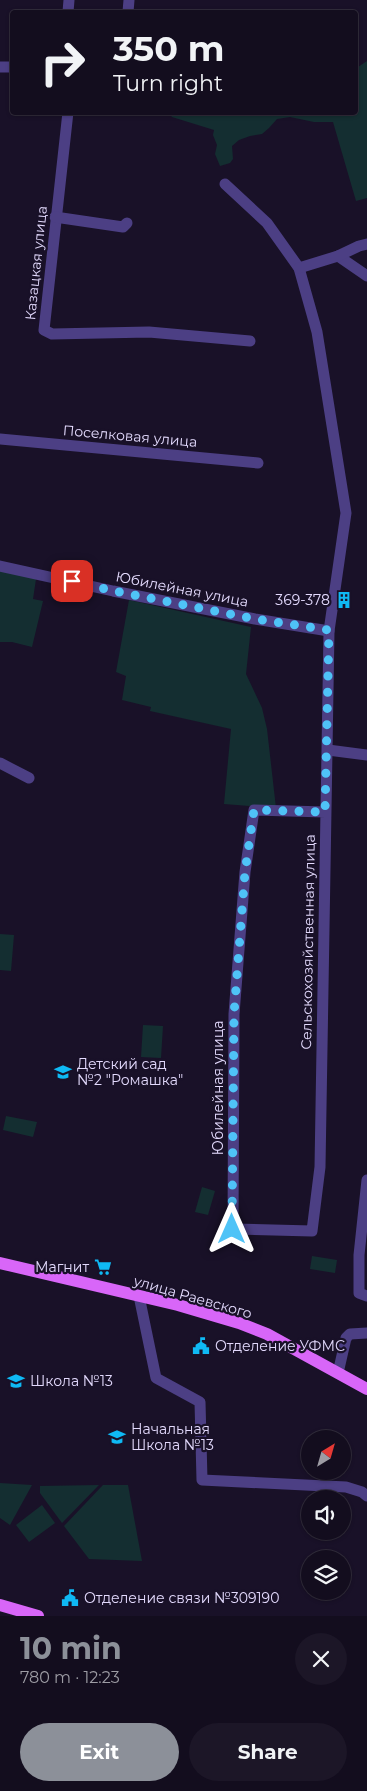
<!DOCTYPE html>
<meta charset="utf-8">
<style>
:root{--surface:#130d1e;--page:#1c1627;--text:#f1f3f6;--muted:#9d9ca4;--line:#322d3c;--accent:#8c9099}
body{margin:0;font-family:Montserrat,sans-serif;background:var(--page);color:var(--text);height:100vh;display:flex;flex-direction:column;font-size:19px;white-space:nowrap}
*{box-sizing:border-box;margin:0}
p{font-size:16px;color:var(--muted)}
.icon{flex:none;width:28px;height:28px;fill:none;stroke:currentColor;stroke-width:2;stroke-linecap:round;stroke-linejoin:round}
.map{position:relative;height:1616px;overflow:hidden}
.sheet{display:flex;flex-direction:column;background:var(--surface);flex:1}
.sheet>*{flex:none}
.guide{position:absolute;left:10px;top:10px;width:348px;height:105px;border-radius:5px;box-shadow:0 1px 4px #0004,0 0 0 1px var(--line);background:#130d1e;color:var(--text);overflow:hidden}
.needle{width:32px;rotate:37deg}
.controls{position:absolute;left:301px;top:1430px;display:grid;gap:10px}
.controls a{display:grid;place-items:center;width:50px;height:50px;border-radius:50%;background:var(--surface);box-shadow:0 1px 4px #0004,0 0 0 1px var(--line);font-size:25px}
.pin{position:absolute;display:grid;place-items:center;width:42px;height:42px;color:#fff;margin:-21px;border-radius:10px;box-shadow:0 2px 8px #0006}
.me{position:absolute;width:55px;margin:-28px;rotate:0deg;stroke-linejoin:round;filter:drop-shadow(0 0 4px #0008)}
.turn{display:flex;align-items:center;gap:18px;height:105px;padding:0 20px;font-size:22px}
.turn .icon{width:65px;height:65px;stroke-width:2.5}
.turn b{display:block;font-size:35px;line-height:42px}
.round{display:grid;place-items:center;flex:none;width:52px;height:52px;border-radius:26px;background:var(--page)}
.overview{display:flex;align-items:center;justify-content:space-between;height:85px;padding:0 20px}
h1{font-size:30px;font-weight:700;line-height:38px;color:var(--accent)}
.button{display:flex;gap:10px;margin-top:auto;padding:10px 20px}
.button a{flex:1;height:58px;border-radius:30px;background:var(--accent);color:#fff;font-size:20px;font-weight:700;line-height:58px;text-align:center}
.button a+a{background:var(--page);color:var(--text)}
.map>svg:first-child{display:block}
.green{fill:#142e31}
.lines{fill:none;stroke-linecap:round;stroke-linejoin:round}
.minor{stroke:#4c3f84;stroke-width:11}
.major{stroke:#d866f8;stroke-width:12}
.route{stroke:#4fc3f7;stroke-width:9;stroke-dasharray:0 16.2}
.labels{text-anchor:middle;stroke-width:4.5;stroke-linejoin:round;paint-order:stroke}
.street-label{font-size:14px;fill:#e3dafd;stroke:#191128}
.poi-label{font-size:14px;fill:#e3dafd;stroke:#191128;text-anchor:start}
</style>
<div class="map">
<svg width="367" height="1616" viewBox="0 0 367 1616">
<rect width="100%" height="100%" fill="#191128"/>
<!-- green -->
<g class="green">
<polygon points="367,61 367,198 356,201 333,122 314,122 290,117 277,119 269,128 262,134 250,136 239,140 232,146 233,159 230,163 220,166 215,154 217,145 213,135 214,130 172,117 169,113 210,113 220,116 238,112 355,112 355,69"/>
<polygon points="0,570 36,579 33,599 43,601 32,647 12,642 0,642"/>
<polygon points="129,600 251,627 246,674 262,708 267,729 276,808 224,804 231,729 150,711 151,707 122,700 126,676 116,672"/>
<polygon points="0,934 14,935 11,971 0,970"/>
<polygon points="143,1025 163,1026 161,1058 141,1057"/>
<polygon points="6,1116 37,1122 33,1137 3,1130"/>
<polygon points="202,1187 215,1191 208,1215 195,1212"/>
<polygon points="312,1256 337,1260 335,1273 310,1269"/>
<polygon points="0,1483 32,1485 10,1525 0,1518"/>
<polygon points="99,1485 62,1523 40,1493 40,1486"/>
<polygon points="103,1485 128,1485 142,1561 89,1559 64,1526"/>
<polygon points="42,1505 55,1523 29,1542 16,1525"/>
</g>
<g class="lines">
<!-- minor -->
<g class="minor">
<polyline points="68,12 69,0"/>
<polyline points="128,12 129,0"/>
<polyline points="0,67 12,67"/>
<polyline points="68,112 44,330 52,334 149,332 250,341"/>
<polyline points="225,184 267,223 299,268 317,332 346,513 329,631 320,1167 312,1231 233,1229 234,1014 245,872 254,810 325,812"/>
<polyline points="55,217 123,227 127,223"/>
<polyline points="338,256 367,276"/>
<polyline points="299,268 338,256 359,246 367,244"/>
<polyline points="0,439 258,463"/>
<polyline points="0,566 113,591 255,619 329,631"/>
<polyline points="328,750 367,755"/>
<polyline points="0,763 29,778"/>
<polyline points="367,1180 359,1255 359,1293 367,1296"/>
<polyline points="139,1296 156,1378 200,1402 202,1480 346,1487 362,1492 367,1496"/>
<polyline points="338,1373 346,1338 350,1334 367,1333"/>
</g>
<!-- major -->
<g class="major">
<polyline points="0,1263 178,1305 239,1323 267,1334 367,1389"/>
<polyline points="0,1605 38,1616"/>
</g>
</g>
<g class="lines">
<!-- route -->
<polyline class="route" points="72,581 114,591 255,619 329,630 325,812 254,810 245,872 234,1014 232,1229"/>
</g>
<!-- icons -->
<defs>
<g id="building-bare" transform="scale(1.35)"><path d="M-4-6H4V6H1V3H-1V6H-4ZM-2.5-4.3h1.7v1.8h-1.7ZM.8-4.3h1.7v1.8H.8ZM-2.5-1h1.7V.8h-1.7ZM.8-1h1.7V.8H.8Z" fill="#0fb9f4" stroke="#191128" stroke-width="2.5" paint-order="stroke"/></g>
<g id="school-bare" transform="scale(1.35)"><path d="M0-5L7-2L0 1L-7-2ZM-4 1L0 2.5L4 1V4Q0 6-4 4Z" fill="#0fb9f4" stroke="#191128" stroke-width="2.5" paint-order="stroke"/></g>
<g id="supermarket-bare" transform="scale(1.35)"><path d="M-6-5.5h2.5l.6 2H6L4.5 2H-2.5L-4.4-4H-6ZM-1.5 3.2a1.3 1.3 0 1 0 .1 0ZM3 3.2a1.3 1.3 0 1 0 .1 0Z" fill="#0fb9f4" stroke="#191128" stroke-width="2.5" paint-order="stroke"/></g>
<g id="civic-bare" transform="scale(1.35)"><path d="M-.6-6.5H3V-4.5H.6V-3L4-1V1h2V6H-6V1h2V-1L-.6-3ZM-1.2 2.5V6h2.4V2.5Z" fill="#0fb9f4" stroke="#191128" stroke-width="2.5" paint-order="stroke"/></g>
</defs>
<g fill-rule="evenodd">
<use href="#building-bare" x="344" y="600"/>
<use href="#school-bare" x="63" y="1072"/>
<use href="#supermarket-bare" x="103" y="1267"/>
<use href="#civic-bare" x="201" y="1346"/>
<use href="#school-bare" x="16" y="1381"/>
<use href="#school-bare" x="117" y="1437"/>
<use href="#civic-bare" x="70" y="1598"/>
</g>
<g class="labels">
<!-- street labels -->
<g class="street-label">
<text transform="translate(36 263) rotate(-84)" y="5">Казацкая улица</text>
<text transform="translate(130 436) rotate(5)" y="5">Поселковая улица</text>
<text transform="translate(182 589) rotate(11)" y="5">Юбилейная улица</text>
<text transform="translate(308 942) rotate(-89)" y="5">Сельскохозяйственная улица</text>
<text transform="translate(218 1088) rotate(-90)" y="5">Юбилейная улица</text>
<text transform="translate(193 1297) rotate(16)" y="5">улица Раевского</text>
</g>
<!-- poi labels -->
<g class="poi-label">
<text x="330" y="605" text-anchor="end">369-378</text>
<text x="77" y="1069">Детский сад<tspan x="77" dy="16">№2 "Ромашка"</tspan></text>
<text x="89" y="1272" text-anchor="end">Магнит</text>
<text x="215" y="1351">Отделение УФМС</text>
<text x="30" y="1386">Школа №13</text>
<text x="131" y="1434">Начальная<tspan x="131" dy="16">Школа №13</tspan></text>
<text x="84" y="1603">Отделение связи №309190</text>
</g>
</g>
</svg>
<div class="controls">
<a><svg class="needle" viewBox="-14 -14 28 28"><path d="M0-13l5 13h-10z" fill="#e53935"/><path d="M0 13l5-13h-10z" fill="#9d9ca4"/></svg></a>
<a><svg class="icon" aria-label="sound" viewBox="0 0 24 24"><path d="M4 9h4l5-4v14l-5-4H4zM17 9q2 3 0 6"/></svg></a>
<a><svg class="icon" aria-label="layers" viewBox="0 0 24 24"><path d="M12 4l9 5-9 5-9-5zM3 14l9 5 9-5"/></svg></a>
</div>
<div class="pin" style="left:72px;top:581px;background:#d93025"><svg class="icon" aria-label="arrive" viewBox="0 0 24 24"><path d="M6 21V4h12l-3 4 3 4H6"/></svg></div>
<svg class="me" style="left:232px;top:1229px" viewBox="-20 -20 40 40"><path d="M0-17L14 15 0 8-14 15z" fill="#4fc3f7" stroke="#fff" stroke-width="4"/></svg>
<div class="guide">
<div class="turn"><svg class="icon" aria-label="right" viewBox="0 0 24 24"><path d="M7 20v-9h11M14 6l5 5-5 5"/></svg><div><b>350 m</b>Turn right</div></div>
</div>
</div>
<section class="sheet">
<div class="overview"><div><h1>10 min</h1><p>780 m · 12:23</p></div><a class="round"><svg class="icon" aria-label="close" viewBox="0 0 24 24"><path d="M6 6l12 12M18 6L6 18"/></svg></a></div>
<div class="button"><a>Exit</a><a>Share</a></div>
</section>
